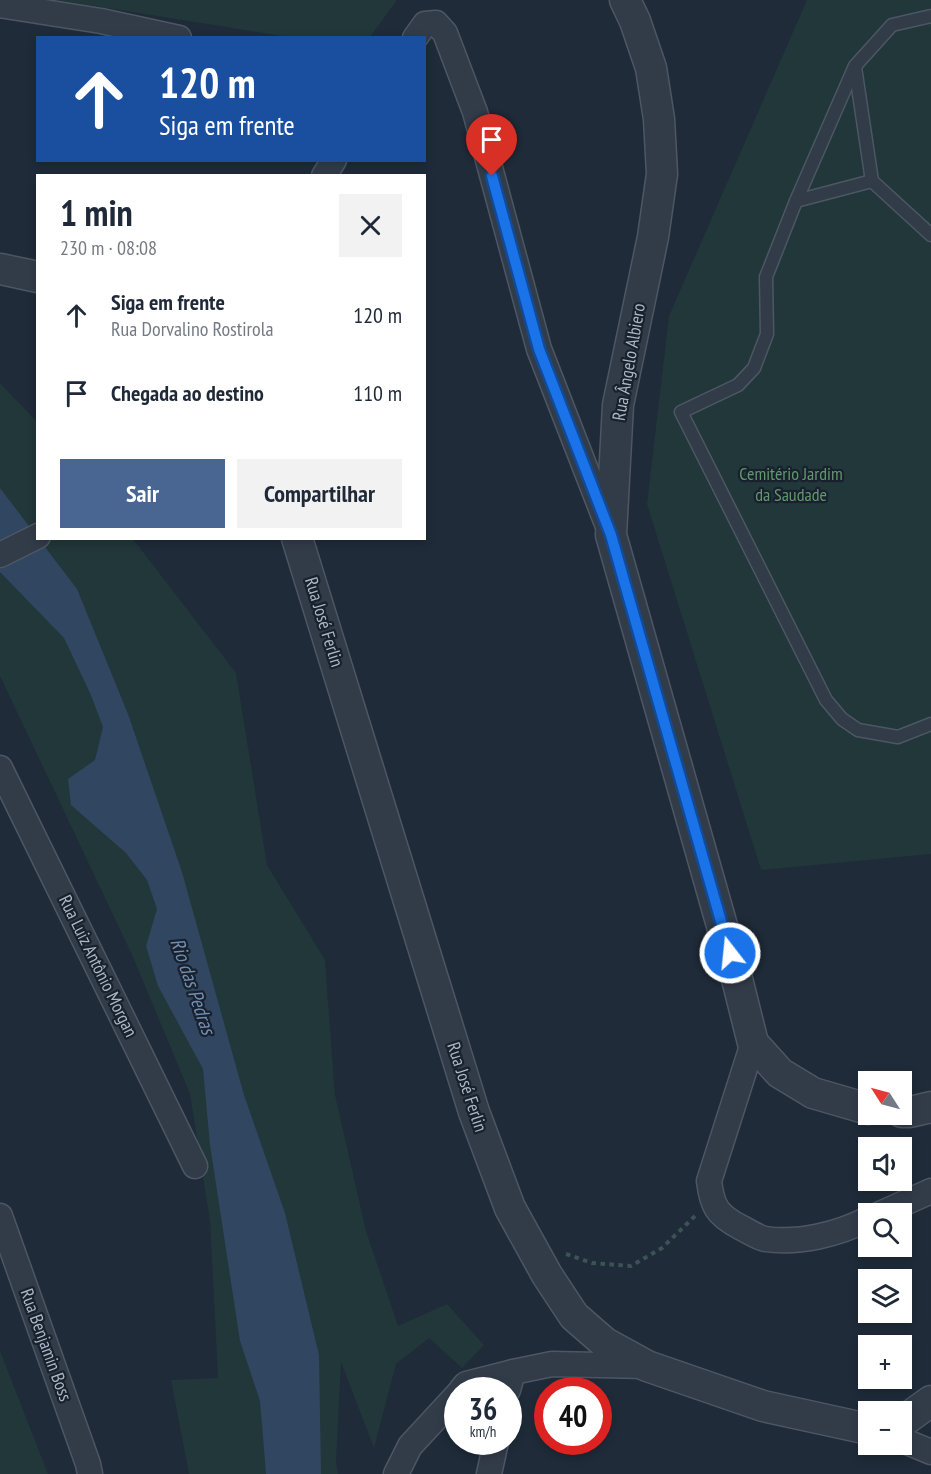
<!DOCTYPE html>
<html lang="pt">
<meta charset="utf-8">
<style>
:root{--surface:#fff;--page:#f2f2f3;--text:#1f2937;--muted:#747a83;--accent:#486691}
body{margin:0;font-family:"PT Sans Narrow",sans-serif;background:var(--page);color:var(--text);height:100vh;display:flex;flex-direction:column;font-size:22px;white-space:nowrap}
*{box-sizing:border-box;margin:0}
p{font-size:20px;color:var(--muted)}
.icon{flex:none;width:33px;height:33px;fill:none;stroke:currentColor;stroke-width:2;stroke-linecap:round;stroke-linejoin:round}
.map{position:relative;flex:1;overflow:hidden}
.sheet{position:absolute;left:36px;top:174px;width:390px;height:366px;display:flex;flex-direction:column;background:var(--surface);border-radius:0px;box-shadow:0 3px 9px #0003}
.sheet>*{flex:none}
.banner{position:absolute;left:36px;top:36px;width:390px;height:126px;border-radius:0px;box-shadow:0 3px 9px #0003;background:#1a4fa0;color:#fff;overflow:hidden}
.needle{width:39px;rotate:306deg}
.tools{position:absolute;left:858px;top:1071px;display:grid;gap:12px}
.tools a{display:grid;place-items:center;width:54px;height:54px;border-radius:0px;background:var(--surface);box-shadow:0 3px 9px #0003;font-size:30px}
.speed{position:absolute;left:444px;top:1377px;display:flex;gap:12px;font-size:30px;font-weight:700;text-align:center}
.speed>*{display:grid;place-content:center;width:78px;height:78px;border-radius:50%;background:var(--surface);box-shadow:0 3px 9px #0003;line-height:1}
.speed small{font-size:15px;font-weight:400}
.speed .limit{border:9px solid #d22;background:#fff;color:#111}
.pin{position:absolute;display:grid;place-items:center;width:51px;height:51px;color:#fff;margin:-62px -26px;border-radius:50% 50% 50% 0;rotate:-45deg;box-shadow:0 0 6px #0007}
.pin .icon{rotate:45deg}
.me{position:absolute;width:66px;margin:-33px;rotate:344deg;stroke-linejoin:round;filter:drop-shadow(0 0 4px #0008)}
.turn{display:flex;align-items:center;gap:21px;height:126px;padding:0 24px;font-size:27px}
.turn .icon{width:78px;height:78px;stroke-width:2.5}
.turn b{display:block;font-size:42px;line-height:51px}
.round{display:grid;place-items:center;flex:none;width:63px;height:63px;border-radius:0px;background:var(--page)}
.head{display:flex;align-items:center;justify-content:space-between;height:102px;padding:0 24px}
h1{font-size:36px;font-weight:700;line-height:45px}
.button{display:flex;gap:12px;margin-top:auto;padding:12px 24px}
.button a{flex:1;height:69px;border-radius:0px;background:var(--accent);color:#fff;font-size:24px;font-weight:700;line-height:69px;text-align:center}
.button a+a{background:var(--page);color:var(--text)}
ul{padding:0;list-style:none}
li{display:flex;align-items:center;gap:18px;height:78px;padding:0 24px}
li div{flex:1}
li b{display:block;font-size:22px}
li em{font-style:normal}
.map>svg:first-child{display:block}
.green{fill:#21373a}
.water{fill:#314661}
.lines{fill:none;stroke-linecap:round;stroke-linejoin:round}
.service-casing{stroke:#4d5764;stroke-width:15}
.minor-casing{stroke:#4d5764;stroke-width:27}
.tertiary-casing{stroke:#4d5764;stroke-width:33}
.path{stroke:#3b5354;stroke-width:4;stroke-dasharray:4.5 4.5;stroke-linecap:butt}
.service{stroke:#323c49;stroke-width:12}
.minor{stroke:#323c49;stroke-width:24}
.tertiary{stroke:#323c49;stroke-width:30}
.route-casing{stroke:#114b97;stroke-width:15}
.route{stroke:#1a73e8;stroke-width:10}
.labels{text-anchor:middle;stroke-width:4.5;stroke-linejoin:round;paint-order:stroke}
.street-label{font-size:18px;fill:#acb7c6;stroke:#18212d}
.park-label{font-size:18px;fill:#63976d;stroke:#18212d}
.water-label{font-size:20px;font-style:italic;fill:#738eb1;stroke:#18212d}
</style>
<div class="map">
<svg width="931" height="1474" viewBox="0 0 931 1474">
<rect width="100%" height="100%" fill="#1f2b39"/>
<!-- green -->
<g class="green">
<polygon points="57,0 397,0 370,37 289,37"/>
<polygon points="807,0 931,0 931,854 761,870 647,504 669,316"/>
<polygon points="0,383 37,422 38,538 133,539 236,673 267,865 325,960 335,1095 366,1231 398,1326 447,1304 484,1345 462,1368 429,1338 396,1364 374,1448 341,1362 336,1462 338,1474 189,1474 171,1380 218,1378 210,1221 190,1094 133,957 0,676"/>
<polygon points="0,1351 48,1474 0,1474"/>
</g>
<!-- water -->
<polygon class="water" points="0,488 77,589 128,714 182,872 244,1095 285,1213 319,1355 321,1474 266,1474 260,1401 240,1341 210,1145 203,1069 158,986 146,946 157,909 147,880 126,853 71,805 68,779 95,760 103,727 90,693 64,638 0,572"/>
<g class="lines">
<!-- service casing -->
<g class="service-casing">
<g id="service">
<polyline points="931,16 892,25 855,66 796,201 766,277 767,334 754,368 738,385 681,412 826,700 842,719 858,730 898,737 931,724"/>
<polyline points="855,67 872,181 931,235"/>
<polyline points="796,201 872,181"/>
</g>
</g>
<!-- minor casing -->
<g class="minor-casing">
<g id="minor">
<polyline points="0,5 101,21 179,38"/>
<polyline points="415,38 425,24 436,23 445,33 475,112 539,349 609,529"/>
<polyline points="324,176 334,160"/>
<polyline points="0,555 38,536"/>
<polyline points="0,768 195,1166"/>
<path d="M753,1043L709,1181C712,1206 717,1215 740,1227C748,1231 757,1237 765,1239C800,1244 838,1234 868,1219"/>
<polyline points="880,1214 931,1191"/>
<polyline points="0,1216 88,1464 90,1474"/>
<polyline points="461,1390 466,1384 513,1372"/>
<polyline points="508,1390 513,1372 552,1364 646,1366"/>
<polyline points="902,1440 931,1452"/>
<polyline points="396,1474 410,1446 458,1394"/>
<polyline points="489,1474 496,1442"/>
</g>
</g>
<!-- tertiary casing -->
<g class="tertiary-casing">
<g id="tertiary">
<polyline points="625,0 635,21 651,68 659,119 662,174 653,237 618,405 611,535 736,975 753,1043 780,1073 813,1093 868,1109"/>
<polyline points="0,269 38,277"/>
<polyline points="297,538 474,1112 510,1208 547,1275 574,1316 605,1343 647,1366 763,1406 868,1429"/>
<polyline points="902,1112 910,1112 931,1107"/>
<polyline points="902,1422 931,1401"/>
</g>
</g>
<!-- path -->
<polyline class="path" points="566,1254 592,1263 631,1266 662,1248 695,1216"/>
<!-- service -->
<use href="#service" class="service"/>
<!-- minor -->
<use href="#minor" class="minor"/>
<!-- tertiary -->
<use href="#tertiary" class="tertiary"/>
</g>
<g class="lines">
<!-- route casing -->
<g class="route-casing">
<polyline id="route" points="492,176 539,349 611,535 730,953"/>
</g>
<!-- route -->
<use href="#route" class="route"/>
</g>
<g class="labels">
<!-- street labels -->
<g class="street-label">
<text transform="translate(629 362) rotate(-80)" y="6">Rua Ângelo Albiero</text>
<text transform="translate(324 622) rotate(73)" y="6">Rua José Ferlin</text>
<text transform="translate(98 966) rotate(64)" y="6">Rua Luiz Antônio Morgan</text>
<text transform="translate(467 1087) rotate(72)" y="6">Rua José Ferlin</text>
<text transform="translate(46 1345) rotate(70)" y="6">Rua Benjamin Boss</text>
</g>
<!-- park labels -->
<g class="park-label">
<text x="791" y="480">Cemitério Jardim<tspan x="791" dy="21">da Saudade</tspan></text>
</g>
<!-- water labels -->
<g class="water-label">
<text transform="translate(193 986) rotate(71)" y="7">Rio das Pedras</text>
</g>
</g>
</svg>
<div class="tools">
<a><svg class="needle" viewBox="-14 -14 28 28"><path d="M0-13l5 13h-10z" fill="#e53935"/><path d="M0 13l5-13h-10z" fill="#747a83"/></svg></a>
<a><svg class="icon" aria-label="sound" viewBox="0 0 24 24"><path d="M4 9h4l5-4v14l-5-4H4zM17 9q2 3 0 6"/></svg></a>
<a><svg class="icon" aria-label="search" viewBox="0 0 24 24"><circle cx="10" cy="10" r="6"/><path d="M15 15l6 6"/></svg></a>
<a><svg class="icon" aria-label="layers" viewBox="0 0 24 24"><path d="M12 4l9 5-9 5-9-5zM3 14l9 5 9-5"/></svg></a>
<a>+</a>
<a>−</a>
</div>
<div class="speed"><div>36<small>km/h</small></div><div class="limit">40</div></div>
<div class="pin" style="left:492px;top:176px;background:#d93025"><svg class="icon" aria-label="arrive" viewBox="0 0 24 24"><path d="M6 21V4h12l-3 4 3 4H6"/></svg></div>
<svg class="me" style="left:730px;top:953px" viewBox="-20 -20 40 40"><circle r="17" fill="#1a73e8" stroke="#fff" stroke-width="3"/><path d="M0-11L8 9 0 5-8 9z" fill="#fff"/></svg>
<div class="banner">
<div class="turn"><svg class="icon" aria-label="ahead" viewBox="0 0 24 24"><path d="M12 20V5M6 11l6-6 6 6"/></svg><div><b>120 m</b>Siga em frente</div></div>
</div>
<section class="sheet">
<div class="head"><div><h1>1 min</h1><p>230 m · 08:08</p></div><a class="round"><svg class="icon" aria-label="close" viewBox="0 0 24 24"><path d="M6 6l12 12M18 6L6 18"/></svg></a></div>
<ul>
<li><svg class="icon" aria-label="ahead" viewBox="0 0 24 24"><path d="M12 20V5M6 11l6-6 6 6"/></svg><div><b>Siga em frente</b><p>Rua Dorvalino Rostirola</p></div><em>120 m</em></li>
<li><svg class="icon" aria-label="arrive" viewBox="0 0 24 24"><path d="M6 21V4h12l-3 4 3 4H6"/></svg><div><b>Chegada ao destino</b></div><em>110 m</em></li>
</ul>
<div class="button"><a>Sair</a><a>Compartilhar</a></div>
</section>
</div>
